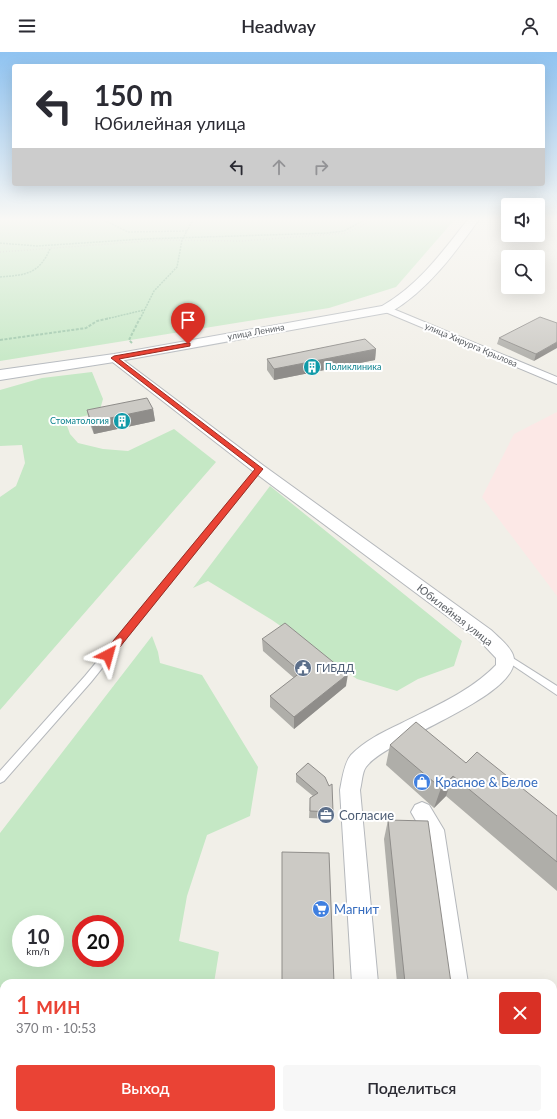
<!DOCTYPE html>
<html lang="ru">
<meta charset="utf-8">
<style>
:root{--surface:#fff;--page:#f7f7f7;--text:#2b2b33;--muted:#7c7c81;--accent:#ea4335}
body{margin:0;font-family:Lato,sans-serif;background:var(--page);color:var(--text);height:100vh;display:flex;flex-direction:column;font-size:15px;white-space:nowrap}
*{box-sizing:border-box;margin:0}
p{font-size:13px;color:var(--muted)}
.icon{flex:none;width:22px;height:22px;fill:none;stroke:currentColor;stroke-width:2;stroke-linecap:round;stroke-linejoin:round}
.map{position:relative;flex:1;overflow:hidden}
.details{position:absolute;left:0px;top:927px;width:557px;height:140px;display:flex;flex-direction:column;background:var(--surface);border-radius:12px 12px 0 0;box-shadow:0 4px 16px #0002}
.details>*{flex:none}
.banner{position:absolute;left:12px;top:12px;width:533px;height:122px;border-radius:4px;box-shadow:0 4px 16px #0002;background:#fff;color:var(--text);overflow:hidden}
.fabs{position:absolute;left:501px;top:146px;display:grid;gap:8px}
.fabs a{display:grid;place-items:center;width:44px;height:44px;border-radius:4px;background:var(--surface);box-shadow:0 4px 16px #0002;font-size:20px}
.speed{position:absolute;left:12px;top:863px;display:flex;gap:8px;font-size:20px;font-weight:700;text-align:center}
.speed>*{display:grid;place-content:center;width:52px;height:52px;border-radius:50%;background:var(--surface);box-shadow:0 4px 16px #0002;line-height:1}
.speed small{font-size:10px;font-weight:400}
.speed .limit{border:6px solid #d22;background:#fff;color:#111}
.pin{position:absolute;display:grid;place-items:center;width:34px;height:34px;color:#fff;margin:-41px -17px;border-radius:50% 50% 50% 0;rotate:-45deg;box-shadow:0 0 4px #0007}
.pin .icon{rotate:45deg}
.me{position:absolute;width:44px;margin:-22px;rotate:39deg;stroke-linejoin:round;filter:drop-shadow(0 0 3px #0008)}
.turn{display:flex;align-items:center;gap:14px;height:84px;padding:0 16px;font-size:18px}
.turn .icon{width:52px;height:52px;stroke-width:2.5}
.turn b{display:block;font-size:28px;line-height:34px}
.lanes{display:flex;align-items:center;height:38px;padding:0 16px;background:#0003;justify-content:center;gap:20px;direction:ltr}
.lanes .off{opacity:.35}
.round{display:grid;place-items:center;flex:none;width:42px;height:42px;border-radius:4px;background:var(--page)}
.summary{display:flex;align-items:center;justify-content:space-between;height:68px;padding:0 16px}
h1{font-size:24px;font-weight:600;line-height:30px;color:var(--accent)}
.primary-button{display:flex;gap:8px;margin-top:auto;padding:8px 16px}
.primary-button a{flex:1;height:46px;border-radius:4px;background:var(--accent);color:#fff;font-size:16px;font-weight:600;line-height:46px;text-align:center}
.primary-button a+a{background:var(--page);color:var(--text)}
header{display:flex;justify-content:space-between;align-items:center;height:52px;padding:0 16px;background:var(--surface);font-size:18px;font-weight:600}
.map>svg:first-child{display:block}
.medical{fill:#fce8e6}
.green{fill:#c5e8c5;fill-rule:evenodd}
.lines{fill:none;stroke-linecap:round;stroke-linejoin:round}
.lane-casing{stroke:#b5b8bc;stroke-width:2}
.street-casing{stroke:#b5b8bc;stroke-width:2}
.secondary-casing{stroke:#b6babf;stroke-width:2}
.path-far1{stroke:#9cc7a9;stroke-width:1.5;stroke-dasharray:2 1;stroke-linecap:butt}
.path{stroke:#9cc7a9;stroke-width:2;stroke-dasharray:3 1.5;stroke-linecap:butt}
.lane{fill:#fff;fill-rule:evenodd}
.street{fill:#fff;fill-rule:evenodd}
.secondary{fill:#fff;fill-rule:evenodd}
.rail{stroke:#b6b7b8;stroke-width:1.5;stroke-dasharray:0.5 2.5;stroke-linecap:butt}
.wall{fill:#afaea9}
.shaded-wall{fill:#8f8d8a}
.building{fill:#cccac5;stroke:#8f8d8a}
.route{fill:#ea4335;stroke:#982c22}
.labels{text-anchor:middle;stroke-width:4;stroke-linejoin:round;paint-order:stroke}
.far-street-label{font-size:9px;fill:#5f6368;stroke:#fff}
.far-culture-label{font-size:9px;fill:#0d838f;stroke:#fff;text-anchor:start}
.street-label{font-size:11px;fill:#5f6368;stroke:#fff}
.service-label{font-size:11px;fill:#4e5e75;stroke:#fff;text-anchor:start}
.near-shop-label{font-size:13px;fill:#366cbe;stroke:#fff;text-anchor:start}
.near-service-label{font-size:13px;fill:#4e5e75;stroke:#fff;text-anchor:start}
</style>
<header><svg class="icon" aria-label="menu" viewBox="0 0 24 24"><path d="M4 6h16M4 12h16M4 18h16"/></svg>Headway<svg class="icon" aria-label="person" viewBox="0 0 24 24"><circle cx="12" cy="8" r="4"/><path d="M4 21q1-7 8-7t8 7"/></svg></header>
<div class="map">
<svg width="557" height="1067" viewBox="0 0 557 1067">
<rect width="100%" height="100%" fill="#f1efe8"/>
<!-- medical -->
<polygon class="medical" points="557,360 557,544 482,445 514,382"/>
<!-- green -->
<g class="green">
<polygon points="0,166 456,166 396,235 329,256 0,309"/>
<polygon points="92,320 103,347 99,361 75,366 66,371 70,382 78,391 103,397 128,399 174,377 216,410 0,658 0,445 16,434 25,411 22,393 0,394 0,338 42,326"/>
<polygon points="270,434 462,589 454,614 418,627 397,639 357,627 272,568 208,529 193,536"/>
<path d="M152,584L158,600L160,611L202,623L258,715L250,764L207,783L187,844L179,889L219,900L214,931H4V937L0,935V781ZM21,872H55V906H21ZM81,872H115V906H81Z"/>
</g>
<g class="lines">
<!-- lane casing -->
<g class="lane-casing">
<g id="lane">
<polygon points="259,415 261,416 261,418 91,630 4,729 0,731 0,719 85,624 257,416"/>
<polygon points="505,601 557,634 557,643 502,606 501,604 502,602"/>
<polygon points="451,1063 466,1063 468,1067 453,1067"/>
</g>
</g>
<!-- street casing -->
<g class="street-casing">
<g id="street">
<polygon points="386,254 557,325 557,332 383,259 381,257"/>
<path d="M114,303L118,304L264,414L491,578C498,585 510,594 513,603C527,643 387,686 366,715C362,720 362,731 360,738L378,931H352L340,738C342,728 344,711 351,703C364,689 383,680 400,672C433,655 470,640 496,613V606L479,588L254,420L110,308L109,306Z"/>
<polygon points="422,750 429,753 444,778 468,931 442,931 423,781 411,760 415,753"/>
<rect x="361" y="1063" width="28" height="4"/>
<polygon points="411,1063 451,1063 449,1067 409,1067"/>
</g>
</g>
<!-- secondary casing -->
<g class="secondary-casing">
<path id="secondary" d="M469,166H480C455,201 428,238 391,260L114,310L0,328V318L114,302L382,254C419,233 443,199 469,166Z"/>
</g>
<!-- path-far1 -->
<g class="path-far1">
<polyline points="95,166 108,170 128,180 187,179"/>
<polyline points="0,191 37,194 143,187 328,181 344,179 368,166"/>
<path d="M0,225C26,223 39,222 50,197"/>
<polyline points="106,267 144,258"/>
<polyline points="140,267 154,239 177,215 182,188 194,166"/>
</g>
<!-- path -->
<g class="path">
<polyline points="0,288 86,276 97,269 110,266"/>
<polyline points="132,291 129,288 140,266"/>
</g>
<!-- lane -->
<use href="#lane" class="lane"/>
<!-- street -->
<use href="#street" class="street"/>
<!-- secondary -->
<use href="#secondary" class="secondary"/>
<!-- rail -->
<polyline class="rail" points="0,200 161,188 243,189 347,181 375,166"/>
</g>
<!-- wall -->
<g class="wall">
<polygon points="557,271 534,309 497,292 499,286"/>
<polygon points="376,297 375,308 274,328 267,318 267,307"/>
<polygon points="153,357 155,369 94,382 89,370 87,358"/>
<polygon points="262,587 346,634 294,677 270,655 270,644 294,626 263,599"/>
<polygon points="390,693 466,711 557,764 557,839 446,744 434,756 386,713"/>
<polygon points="308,711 333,760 332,767 309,766 310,746 313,744 296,730 296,722"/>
<polygon points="388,768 451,931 397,931 384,787"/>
</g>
<!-- shaded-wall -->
<g class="shaded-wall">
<polygon points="557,290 557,296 534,309 536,302"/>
<polygon points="376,297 375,308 274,328 274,317"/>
<polygon points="153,357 155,369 94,382 91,370"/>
<polygon points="348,622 346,634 294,677 294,665"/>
<polygon points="453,724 446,744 434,756 441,736"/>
</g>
<!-- building -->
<g class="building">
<polygon points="540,265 557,271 557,290 536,302 499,286"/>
<polygon points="365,287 376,297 274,317 267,307"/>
<polygon points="147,346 153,357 91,370 87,358"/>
<polygon points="285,571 348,622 294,665 270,644 301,620 262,587"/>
<polygon points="416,670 466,711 477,700 557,764 557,810 453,724 441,736 390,693"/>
<polygon points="308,711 325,725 329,734 332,732 333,760 310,759 310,746 318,741 296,722"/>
<polygon points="388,768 428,769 451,931 405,931"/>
<polygon points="282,800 329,801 334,931 282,931"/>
</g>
<!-- sky -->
<linearGradient id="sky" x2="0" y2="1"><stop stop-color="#8fc3f1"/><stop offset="0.53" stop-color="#f9f8f5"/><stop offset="1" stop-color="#f9f8f5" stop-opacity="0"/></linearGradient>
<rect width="557" height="316" fill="url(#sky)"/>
<!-- route -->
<polygon class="route" points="188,291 190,291 190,294 119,307 263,417 111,606 104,606 103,603 104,600 255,417 111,306 114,304"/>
<!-- icons -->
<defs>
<g id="building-disc" transform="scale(0.9)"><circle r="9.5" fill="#0f9aa8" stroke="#fff"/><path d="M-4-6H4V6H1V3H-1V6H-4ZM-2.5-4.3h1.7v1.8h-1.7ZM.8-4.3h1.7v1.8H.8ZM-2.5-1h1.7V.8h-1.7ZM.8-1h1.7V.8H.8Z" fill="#fff"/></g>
<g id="civic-disc" transform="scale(0.9)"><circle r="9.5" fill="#5c6f8a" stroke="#fff"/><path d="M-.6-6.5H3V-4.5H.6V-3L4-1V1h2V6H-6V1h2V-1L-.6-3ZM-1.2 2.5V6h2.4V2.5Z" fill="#fff"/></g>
<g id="shop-disc" transform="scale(0.9)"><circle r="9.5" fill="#3f7fe0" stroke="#fff"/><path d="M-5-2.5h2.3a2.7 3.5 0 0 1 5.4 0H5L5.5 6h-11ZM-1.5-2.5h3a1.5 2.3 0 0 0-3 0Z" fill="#fff"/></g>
<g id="office-disc" transform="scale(0.9)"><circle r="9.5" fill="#5c6f8a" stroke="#fff"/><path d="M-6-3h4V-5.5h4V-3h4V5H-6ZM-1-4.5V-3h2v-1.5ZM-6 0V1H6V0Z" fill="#fff"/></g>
<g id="supermarket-disc" transform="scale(0.9)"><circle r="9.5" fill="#3f7fe0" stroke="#fff"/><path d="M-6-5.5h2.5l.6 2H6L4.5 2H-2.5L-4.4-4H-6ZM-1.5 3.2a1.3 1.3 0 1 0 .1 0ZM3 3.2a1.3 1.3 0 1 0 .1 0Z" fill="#fff"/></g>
</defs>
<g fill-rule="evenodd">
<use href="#building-disc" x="312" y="315"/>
<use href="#building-disc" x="122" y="369"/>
<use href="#civic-disc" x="303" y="616"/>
<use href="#shop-disc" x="422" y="730"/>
<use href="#office-disc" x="326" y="763"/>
<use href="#supermarket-disc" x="321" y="857"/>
</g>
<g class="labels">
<!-- far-street labels -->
<g class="far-street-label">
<text transform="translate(256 280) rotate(-10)" y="3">улица Ленина</text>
<text transform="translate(471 293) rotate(23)" y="3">улица Хирурга Крылова</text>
</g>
<!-- far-culture labels -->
<g class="far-culture-label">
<text x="325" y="318">Поликлиника</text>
<text x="109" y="372" text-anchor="end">Стоматология</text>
</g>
<!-- street labels -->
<g class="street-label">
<text transform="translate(455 563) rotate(38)" y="4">Юбилейная улица</text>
</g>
<!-- service labels -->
<g class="service-label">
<text x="316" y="620">ГИБДД</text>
</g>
<!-- near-shop labels -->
<g class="near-shop-label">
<text x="435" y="735">Красное &amp; Белое</text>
<text x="334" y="862">Магнит</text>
</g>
<!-- near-service labels -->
<g class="near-service-label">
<text x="339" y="768">Согласие</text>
</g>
</g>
</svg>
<div class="fabs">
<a><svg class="icon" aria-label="sound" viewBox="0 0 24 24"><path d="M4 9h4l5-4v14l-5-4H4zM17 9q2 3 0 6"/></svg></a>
<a><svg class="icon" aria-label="search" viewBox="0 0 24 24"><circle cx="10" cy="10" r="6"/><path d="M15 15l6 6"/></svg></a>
</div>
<div class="speed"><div>10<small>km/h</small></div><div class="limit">20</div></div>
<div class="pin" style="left:188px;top:292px;background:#d93025"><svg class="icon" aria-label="arrive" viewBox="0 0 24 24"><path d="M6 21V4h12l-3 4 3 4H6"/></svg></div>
<svg class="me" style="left:108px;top:603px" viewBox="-20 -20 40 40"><path d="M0-17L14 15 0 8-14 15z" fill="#ea4335" stroke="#fff" stroke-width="4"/></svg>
<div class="banner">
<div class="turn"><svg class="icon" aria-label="left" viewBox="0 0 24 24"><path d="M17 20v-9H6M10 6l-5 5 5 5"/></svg><div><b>150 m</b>Юбилейная улица</div></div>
<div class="lanes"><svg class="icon" aria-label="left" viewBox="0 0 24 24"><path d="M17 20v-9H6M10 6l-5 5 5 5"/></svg><svg class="icon off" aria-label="ahead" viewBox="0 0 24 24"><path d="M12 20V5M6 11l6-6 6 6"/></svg><svg class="icon off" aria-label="right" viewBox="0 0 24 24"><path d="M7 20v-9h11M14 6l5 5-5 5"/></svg></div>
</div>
<section class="details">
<div class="summary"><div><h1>1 мин</h1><p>370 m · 10:53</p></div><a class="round" style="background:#d93025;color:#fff"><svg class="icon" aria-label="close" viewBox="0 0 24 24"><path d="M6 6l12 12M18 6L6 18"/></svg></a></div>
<div class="primary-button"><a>Выход</a><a>Поделиться</a></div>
</section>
</div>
